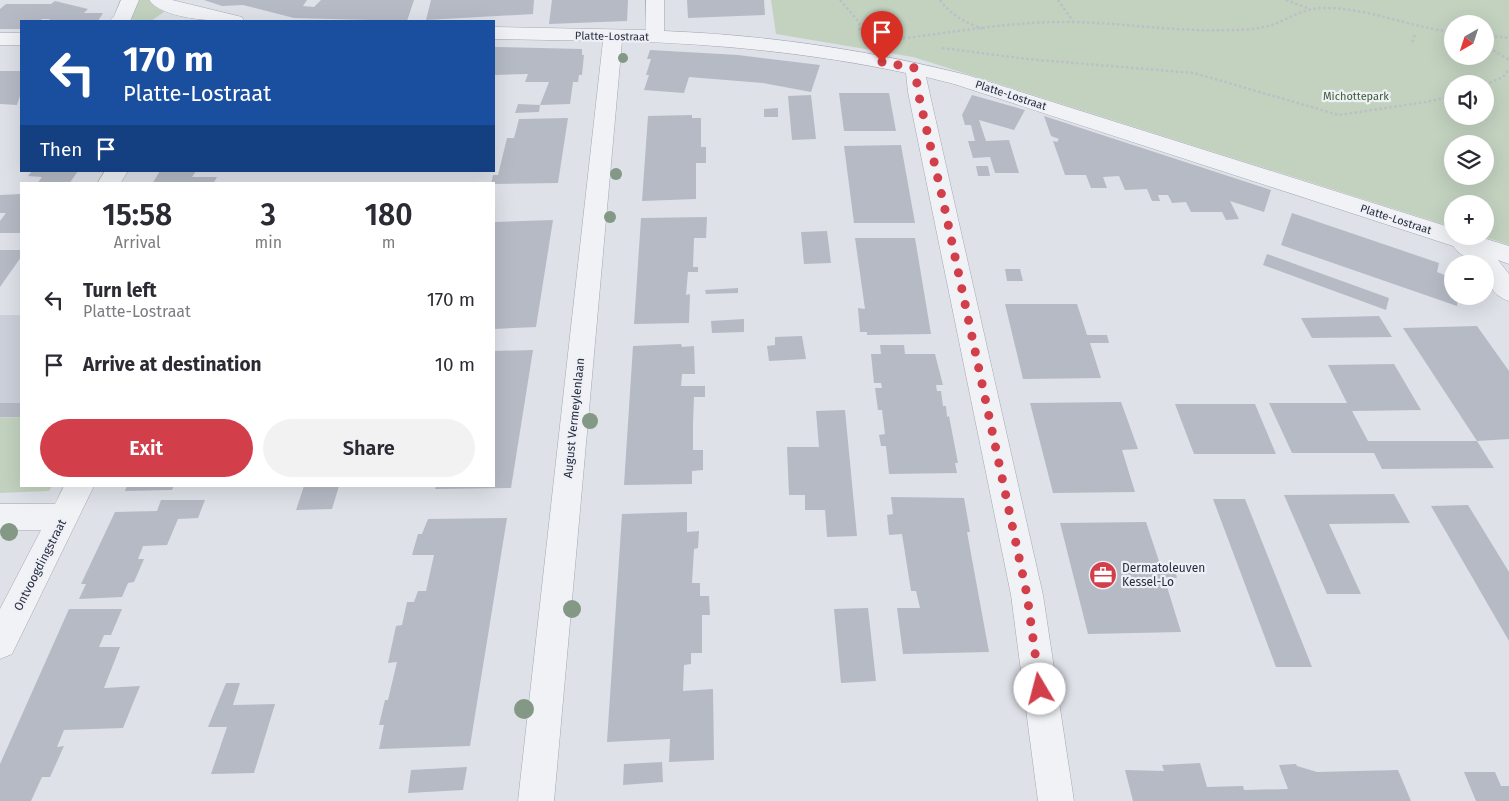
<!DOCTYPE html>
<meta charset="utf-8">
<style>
:root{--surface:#fff;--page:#f2f2f3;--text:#2b2b33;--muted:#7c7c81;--accent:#d23e4a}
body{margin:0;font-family:"Fira Sans",sans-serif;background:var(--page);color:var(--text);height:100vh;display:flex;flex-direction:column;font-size:19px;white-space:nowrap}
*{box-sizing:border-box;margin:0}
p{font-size:16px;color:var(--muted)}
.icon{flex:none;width:28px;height:28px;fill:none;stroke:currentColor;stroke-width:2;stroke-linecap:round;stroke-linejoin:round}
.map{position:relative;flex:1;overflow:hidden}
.panel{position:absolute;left:20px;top:182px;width:475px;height:305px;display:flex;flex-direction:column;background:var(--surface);border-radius:0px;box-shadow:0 5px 20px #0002}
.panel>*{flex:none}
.guide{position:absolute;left:20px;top:20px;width:475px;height:152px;border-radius:0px;box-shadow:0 5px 20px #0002;background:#1a4fa0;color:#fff;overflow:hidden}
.needle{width:32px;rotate:219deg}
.buttons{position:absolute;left:1444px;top:15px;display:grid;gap:10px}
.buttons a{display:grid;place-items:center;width:50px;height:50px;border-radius:50%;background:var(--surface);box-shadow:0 5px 20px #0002;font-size:25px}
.pin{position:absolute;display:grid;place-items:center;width:42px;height:42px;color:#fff;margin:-51px -21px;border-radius:50% 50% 50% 0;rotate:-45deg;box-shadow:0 0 5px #0007}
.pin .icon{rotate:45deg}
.me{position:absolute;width:55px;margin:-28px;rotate:352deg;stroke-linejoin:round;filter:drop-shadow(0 0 4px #0008)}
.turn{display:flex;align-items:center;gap:18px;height:105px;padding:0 20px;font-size:22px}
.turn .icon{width:65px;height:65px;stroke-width:2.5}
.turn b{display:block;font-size:35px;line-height:42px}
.then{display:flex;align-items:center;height:48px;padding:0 20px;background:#0003;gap:10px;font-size:19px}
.eta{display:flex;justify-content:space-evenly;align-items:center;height:85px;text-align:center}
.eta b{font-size:30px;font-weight:600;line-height:35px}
.cta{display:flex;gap:10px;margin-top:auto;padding:10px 20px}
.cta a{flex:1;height:58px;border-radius:30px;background:var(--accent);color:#fff;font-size:20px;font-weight:600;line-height:58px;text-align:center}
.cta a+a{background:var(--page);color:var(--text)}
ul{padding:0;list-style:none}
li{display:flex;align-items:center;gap:15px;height:65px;padding:0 20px}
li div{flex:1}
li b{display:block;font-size:19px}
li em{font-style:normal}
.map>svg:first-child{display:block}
.built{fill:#ccd0da}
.green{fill:#c2d2bf;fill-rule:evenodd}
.building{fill:#b5bac5}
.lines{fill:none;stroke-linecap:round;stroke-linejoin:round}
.minor-casing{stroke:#a3a8b2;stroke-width:1}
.path{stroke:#bcbfc7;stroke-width:2.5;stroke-dasharray:2.5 2.5;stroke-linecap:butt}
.minor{fill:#f1f2f6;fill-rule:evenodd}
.tree{fill:#839885}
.route{stroke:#d23e4a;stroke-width:9;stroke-dasharray:0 16.2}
.labels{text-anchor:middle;stroke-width:4.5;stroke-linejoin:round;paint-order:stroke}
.far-street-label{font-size:11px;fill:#272e40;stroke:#eef0f6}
.far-park-label{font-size:11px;fill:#385c34;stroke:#eef0f6}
.street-label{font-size:12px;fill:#272e40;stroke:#eef0f6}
.poi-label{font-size:12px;fill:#272e40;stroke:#eef0f6;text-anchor:start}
</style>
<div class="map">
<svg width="1509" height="801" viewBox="0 0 1509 801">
<rect width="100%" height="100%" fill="#dee1e8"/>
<!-- built -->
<polygon class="built" points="0,315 21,315 21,417 0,418"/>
<!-- green -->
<g class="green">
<polygon points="130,0 158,0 171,7 151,21 122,19"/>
<path d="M771,0H1509V245L1482,236H1485V204H1452V227L913,57L776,34ZM1452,24H1485V56H1452ZM1452,84H1485V116H1452ZM1452,144H1485V176H1452Z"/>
<polygon points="21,417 21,486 52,486 49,491 0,493 0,418"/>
</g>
<!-- building -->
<g class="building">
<polygon points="204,0 307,0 303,6 314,7 321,0 414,0 407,21 294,18 243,5 222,6"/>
<polygon points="431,0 534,0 533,14 426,20"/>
<polygon points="552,0 628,0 627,21 549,24"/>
<polygon points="687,0 764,0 765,15 688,18"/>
<polygon points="55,1 88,9 84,13 103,13 98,21 48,21 50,19 42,19 40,21 21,21 21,29 0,29 0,9 6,4 51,4"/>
<polygon points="494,47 582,49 582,55 584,55 582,75 579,75 578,82 573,82 570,104 540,105 549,82 525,82 528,74 494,75"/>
<polygon points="650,50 738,55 820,65 811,92 763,83 689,77 684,93 644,90 649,75 646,75 651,59 647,59"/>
<polygon points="0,71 21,71 21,93 17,105 0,104"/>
<polygon points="839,93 889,93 896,131 844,131"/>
<polygon points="811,95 816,139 792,140 788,96"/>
<polygon points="972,95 1025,110 1014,130 979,120 986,141 1009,140 1019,173 995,173 990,157 973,158 968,141 975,141 971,125 965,125 962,115"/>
<polygon points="518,104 540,105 539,112 515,113"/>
<polygon points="778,108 778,117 764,117 764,109"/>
<polygon points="692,115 692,118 701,118 701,147 706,147 706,163 696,163 696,199 642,201 648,116"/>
<polygon points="1044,116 1271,190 1264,212 1230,201 1239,219 1226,220 1222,212 1191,212 1186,202 1172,203 1168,195 1158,195 1160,201 1152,201 1147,189 1125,190 1119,176 1103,177 1107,188 1091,188 1086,175 1065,175 1053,141 1057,142 1059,139 1051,136"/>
<polygon points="568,118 558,183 491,184 493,175 498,175 507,138 514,138 519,119"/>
<polygon points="901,145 915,223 854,223 844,146"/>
<polygon points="976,166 988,166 990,176 978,176"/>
<polygon points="32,171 78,171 69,184 37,184 42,177 28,176"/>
<polygon points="160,171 196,171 192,177 217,177 213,184 152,184"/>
<polygon points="21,194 21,233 0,233 0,221 6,213 0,213 0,195"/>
<polygon points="1292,213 1439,263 1437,272 1447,276 1445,281 1452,283 1452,296 1458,296 1457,306 1281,245"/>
<polygon points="707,217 706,238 694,238 693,267 698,267 698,272 688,272 686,295 690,294 689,323 634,324 641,218"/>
<polygon points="553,220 536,327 494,329 494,222"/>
<polygon points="827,231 831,263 804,264 801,232"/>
<polygon points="855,238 915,238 931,334 867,335 867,332 860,332 858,308 865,309"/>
<polygon points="0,250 21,250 21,257 0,287"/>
<polygon points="1267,254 1389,298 1386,310 1263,265"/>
<polygon points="1005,269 1020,269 1023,281 1007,281"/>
<polygon points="738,288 738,293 706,294 705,290"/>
<polygon points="1005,304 1077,304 1087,335 1107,335 1109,343 1090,343 1101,378 1023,379"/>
<polygon points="1379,316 1392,337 1312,338 1301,318"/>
<polygon points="744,319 744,332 712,333 711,321"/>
<polygon points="1477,326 1509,371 1509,439 1477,441 1403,328"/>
<polygon points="802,336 806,359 769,361 767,346 775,345 775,337"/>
<polygon points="681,344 682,347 694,346 695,374 682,374 681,386 705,386 705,397 694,397 693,423 693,450 703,450 703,470 692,471 692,484 624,485 633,346"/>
<polygon points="880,345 904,345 905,354 935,354 943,385 936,385 937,391 941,391 943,406 946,406 947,417 949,416 958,463 955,463 957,473 889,474 886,446 881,446 879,435 885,434 882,410 878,410 875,388 882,388 881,383 874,383 871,354 881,354"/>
<polygon points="533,350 511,488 435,489 436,486 494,486 494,351"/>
<polygon points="1394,364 1421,410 1352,411 1368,441 1477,441 1494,468 1382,469 1374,453 1292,453 1269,403 1347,403 1328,365"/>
<polygon points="1121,402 1138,449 1122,450 1135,492 1053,493 1030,403"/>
<rect x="0" y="403" width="21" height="14"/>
<polygon points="1175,404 1255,404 1276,454 1194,454"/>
<polygon points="845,410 857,536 827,537 825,510 805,510 805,495 789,495 787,447 819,447 816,411"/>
<polygon points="127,486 174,486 172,490 125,491"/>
<polygon points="304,486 339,486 332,509 296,510"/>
<polygon points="1394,494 1410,523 1329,524 1361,594 1327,594 1284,495"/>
<polygon points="891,497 964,498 970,532 967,532 989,652 903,654 897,608 920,608 916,591 911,591 902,534 889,535 887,515 893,514"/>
<polygon points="1213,499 1245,499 1312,667 1276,667"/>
<polygon points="161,500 205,500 198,518 178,519 167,545 143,546 138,559 144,559 134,582 128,583 122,597 79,599 86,584 81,584 115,512 157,511"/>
<polygon points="1468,505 1509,572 1509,641 1431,506"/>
<polygon points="687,512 687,532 699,531 698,548 694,549 692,583 700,583 700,596 709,596 710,615 702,615 702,653 691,653 691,664 684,665 683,691 713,689 714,760 669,762 670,739 607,742 622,514"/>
<polygon points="507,518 470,746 379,749 384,725 379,725 385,700 388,700 397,662 388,663 396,626 402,625 407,602 414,602 418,591 426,591 434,555 412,555 418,534 422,534 428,519"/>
<polygon points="1146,522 1162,570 1175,571 1177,578 1164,577 1181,632 1088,634 1060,523"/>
<polygon points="868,608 876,681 841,683 834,609"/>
<polygon points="69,609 122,609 111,635 104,635 99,647 120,647 104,688 140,686 123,728 64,730 57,747 64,746 50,777 42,777 31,801 0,801 0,764"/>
<polygon points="226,683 240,683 233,705 275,704 254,773 211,774 227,727 208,727"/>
<polygon points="662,762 663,782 623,785 624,764"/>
<polygon points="1200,763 1207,787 1243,786 1244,790 1288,789 1279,765 1296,764 1297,766 1317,772 1398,770 1411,801 1133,801 1125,770 1164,771 1162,765"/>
<polygon points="467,767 463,790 408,793 411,770"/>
<polygon points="1464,772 1495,772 1501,786 1509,786 1509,801 1476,801"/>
</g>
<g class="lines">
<!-- minor casing -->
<g class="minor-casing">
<g id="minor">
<polygon points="121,0 139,0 131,19 130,21 109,21 114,16"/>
<path d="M149,0H172L242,17L244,21C222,22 162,20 149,0Z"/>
<path d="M646,0H664V31C767,35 868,50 967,75L1452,228V236H1477L1509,246V264L1498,260L1509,274V301C1492,296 1485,280 1485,264C1475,264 1459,255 1453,246L954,84L926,77L1043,595L1074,801H1038L1011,595L908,92L906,73C812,53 718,44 622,41L554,801H518L603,41L494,39V27L646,30Z"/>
<rect x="0" y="33" width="21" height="12"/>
<polygon points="105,171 128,171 120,184 97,184"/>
<polygon points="64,486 94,486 12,654 0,659 0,609 41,530 0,530 0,504 55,504"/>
</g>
</g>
<!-- path -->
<g class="path">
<polyline points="840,0 859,22 860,33"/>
<path d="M940,0C952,16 966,23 984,29"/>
<polyline points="1058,0 1073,21"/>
<polyline points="1286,0 1310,9"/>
<polyline points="1485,35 1509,38"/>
<path d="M898,39C956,32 1013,21 1072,22C1125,23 1177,32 1231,30C1244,30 1259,29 1272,25C1288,19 1304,8 1322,8C1366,7 1409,27 1452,32"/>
<polyline points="1412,42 1415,35"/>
<polyline points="1485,45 1509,60"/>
<polyline points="942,48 1027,59 1194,73 1339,115 1426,102 1452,96"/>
<polyline points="1485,85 1503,77 1509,69"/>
</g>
<!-- minor -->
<use href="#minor" class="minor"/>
</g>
<!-- trees -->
<g class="tree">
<circle cx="623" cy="58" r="5"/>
<circle cx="616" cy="174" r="6"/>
<circle cx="610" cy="217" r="6"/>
<circle cx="590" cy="421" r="8"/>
<circle cx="9" cy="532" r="9"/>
<circle cx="572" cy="609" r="9"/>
<circle cx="524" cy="709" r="10"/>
</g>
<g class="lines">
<!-- route -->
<polyline class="route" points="882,62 915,68 918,92 944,205 1027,595 1040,689"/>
</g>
<!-- icons -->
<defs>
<g id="office-disc" transform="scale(1.4375)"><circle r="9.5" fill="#d23e4a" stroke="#eef0f6"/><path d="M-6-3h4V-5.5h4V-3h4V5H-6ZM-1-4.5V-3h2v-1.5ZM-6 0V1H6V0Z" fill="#fff"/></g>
</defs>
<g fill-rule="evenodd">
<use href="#office-disc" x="1103" y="575"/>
</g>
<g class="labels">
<!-- far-street labels -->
<g class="far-street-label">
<text transform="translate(612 36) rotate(1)" y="4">Platte-Lostraat</text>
<text transform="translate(1011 95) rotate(18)" y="4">Platte-Lostraat</text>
<text transform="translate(1396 219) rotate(18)" y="4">Platte-Lostraat</text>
</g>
<!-- far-park labels -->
<g class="far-park-label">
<text x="1356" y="100">Michottepark</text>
</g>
<!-- street labels -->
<g class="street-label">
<text transform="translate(574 418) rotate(-84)" y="4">August Vermeylenlaan</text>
<text transform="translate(40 565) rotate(-63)" y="4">Ontvoogdingstraat</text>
</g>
<!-- poi labels -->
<g class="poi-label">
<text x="1122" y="572">Dermatoleuven<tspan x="1122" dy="14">Kessel-Lo</tspan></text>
</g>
</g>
</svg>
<div class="buttons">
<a><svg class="needle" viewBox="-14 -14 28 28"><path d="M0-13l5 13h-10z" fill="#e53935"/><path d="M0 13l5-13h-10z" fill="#7c7c81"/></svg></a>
<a><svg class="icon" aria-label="sound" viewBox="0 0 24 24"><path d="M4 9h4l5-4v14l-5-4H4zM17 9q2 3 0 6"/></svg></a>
<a><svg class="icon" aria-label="layers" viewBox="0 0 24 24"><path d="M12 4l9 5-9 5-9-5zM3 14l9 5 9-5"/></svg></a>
<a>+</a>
<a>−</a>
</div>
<div class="pin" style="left:882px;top:62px;background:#d93025"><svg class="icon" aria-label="arrive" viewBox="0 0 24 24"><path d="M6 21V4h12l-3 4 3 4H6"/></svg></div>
<svg class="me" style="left:1040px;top:689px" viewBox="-20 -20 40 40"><circle r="19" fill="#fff"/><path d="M0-13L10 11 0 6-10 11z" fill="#d23e4a"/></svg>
<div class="guide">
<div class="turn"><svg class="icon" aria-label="left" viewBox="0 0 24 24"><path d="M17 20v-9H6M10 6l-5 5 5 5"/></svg><div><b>170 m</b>Platte-Lostraat</div></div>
<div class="then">Then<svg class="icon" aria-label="arrive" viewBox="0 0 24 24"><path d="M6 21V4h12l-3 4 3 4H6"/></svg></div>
</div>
<section class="panel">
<div class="eta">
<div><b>15:58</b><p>Arrival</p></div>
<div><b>3</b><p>min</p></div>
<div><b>180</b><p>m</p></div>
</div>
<ul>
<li><svg class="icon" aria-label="left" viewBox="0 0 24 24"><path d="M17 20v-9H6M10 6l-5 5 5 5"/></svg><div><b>Turn left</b><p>Platte-Lostraat</p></div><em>170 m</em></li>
<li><svg class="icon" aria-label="arrive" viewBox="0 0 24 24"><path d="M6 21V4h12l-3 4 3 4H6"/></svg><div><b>Arrive at destination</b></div><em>10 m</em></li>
</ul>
<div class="cta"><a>Exit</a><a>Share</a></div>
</section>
</div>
